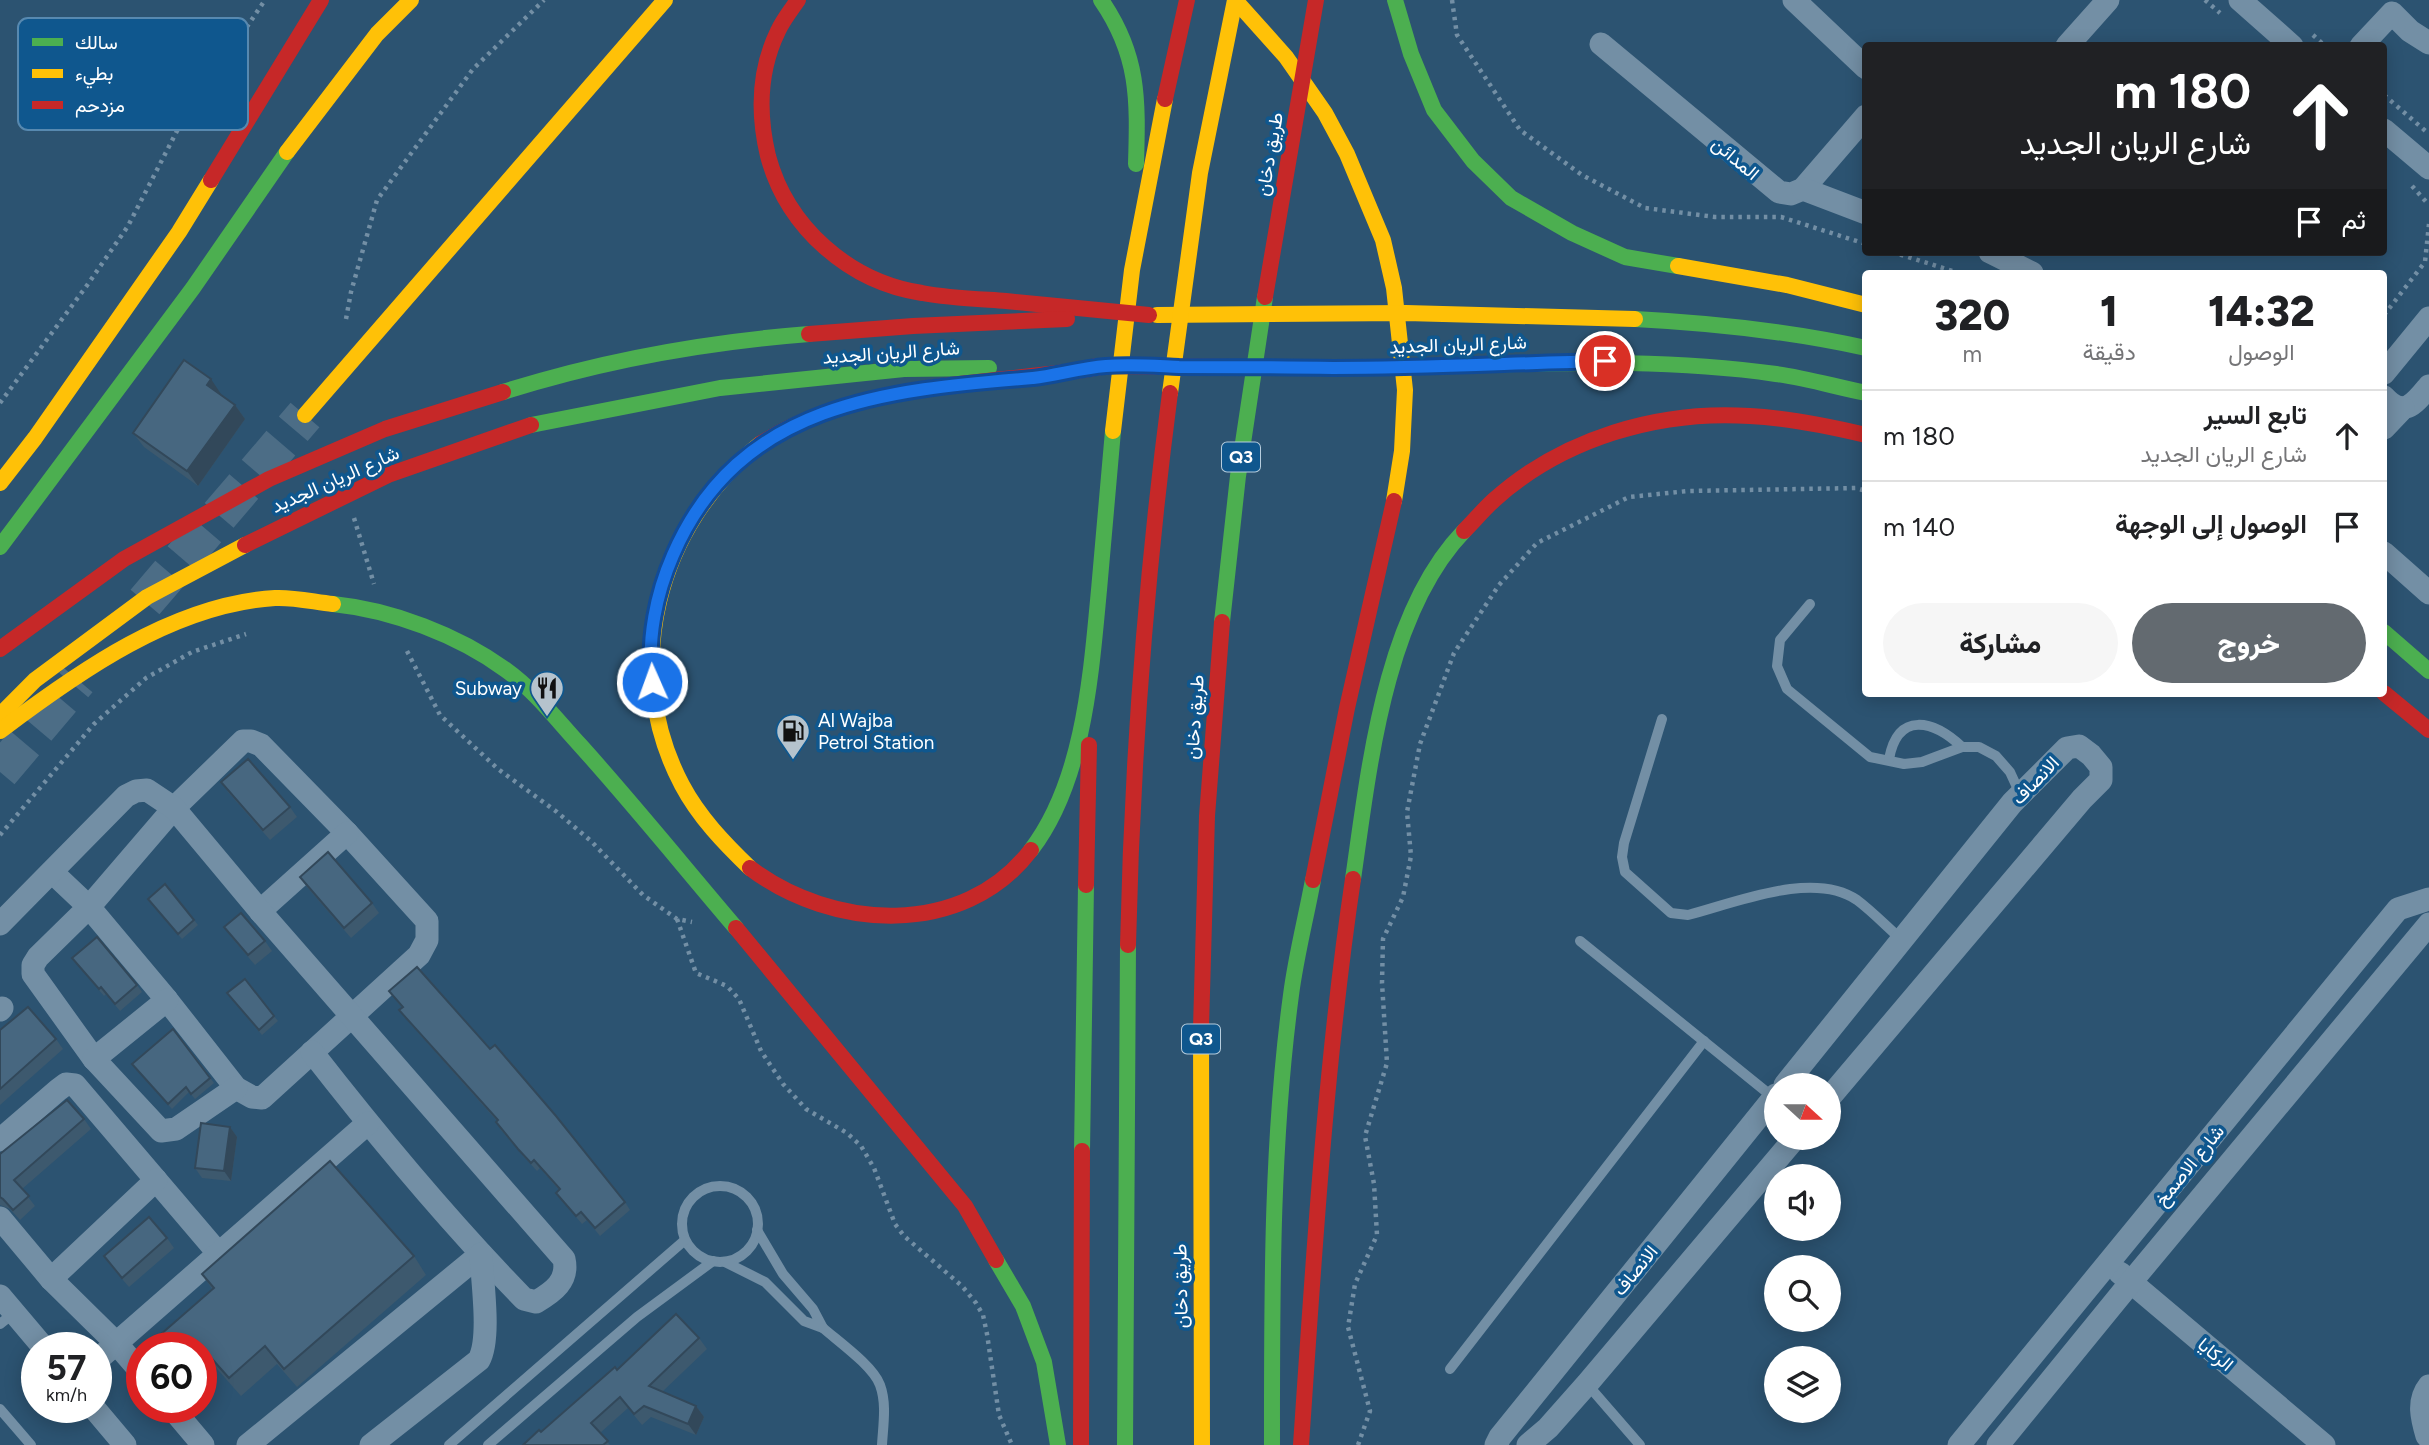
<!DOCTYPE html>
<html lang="ar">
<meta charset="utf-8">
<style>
:root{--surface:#fff;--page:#f6f6f6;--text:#202124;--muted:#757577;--line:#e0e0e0;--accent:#636a70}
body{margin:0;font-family:Figtree,Vazirmatn,sans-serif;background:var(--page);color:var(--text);direction:rtl;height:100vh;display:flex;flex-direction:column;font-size:26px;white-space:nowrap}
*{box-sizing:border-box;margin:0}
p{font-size:23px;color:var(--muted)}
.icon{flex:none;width:38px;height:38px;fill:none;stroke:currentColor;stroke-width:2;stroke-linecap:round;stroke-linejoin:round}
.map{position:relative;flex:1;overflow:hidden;direction:ltr}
.panel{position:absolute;left:1862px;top:270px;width:525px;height:427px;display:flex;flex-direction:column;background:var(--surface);border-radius:7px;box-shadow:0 4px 18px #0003;direction:rtl}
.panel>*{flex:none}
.guide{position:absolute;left:1862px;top:42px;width:525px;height:214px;border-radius:7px;box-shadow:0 4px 18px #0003;direction:rtl;background:#202124;color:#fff;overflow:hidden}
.needle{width:46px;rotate:111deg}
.fabs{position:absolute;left:1764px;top:1073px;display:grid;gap:14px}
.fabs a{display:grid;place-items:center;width:77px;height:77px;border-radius:50%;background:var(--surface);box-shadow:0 4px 18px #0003;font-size:35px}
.speed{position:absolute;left:21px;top:1332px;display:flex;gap:14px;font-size:35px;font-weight:700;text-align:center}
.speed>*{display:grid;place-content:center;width:91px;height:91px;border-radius:50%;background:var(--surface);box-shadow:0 4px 18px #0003;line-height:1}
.speed small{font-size:18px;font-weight:400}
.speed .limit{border:10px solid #d22;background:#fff;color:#111}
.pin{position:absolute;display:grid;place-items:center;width:60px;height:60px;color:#fff;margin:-30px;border:4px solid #fff;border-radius:50%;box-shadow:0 2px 7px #0007}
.me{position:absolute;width:77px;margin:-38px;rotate:358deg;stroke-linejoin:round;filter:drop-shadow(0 0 5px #0008)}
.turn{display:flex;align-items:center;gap:24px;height:147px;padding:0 21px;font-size:32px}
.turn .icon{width:91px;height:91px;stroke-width:2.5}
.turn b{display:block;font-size:49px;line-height:60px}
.then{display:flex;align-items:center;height:66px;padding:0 21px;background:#0003;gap:14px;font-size:26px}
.eta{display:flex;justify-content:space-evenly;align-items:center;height:119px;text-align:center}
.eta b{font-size:42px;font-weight:800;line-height:49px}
.primary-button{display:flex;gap:14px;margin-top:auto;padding:14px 21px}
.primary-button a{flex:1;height:80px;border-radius:42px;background:var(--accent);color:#fff;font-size:28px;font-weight:800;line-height:80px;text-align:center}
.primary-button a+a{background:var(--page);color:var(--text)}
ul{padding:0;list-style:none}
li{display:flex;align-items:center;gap:21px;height:91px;padding:0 21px;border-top:2px solid var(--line)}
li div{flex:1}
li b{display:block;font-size:26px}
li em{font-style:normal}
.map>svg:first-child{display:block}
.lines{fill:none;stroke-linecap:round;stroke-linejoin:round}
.highway-tunnel{stroke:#4c6d86;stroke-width:38;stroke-dasharray:38 19;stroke-linecap:butt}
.path{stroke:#738fa5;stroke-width:4.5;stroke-dasharray:3.5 5;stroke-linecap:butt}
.lane{stroke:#738fa5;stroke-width:10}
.street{stroke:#738fa5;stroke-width:23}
.fast{stroke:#4caf50;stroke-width:16}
.slow{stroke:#ffc107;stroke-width:16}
.jam{stroke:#c62828;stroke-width:16}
.wall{fill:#3d596e}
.shaded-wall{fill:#32485a}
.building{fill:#476780;stroke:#32485a;stroke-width:2}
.route-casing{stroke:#114b97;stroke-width:18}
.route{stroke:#1a73e8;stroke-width:12}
.labels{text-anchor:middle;stroke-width:7;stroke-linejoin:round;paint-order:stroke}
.shield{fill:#0f578e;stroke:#b7cddd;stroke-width:2}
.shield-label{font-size:18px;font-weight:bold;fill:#fff}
.street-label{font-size:19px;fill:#fff;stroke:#0f578e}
.poi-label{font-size:19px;fill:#fff;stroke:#0f578e;text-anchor:end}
.key{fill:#0f578e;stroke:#5789b0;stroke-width:2}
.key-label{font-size:19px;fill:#fff}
</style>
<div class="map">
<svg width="2429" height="1445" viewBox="0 0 2429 1445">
<rect width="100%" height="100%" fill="#2c5371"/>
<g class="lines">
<!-- highway-tunnel -->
<g class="highway-tunnel">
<polyline points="145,602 305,415"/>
<polyline points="0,772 78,680"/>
</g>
<!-- path -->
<g class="path">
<polyline points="1452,0 1457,35 1520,130 1582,175 1645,208 1715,217 1781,217 1866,244"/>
<polyline points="2205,0 2220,13"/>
<polyline points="2313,35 2325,46"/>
<polyline points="2384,95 2429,134"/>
<polyline points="2412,186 2429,205"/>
<polyline points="1892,252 1959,273"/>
<polyline points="2384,315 2425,262 2429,224"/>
<polyline points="346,319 351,292 377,200 473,69 544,0"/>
<polyline points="0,403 88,284 128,226 178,129 265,0"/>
<polyline points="354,518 374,584"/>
<polyline points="407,651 440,715 498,769 557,812 591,841 643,895 677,919 692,922"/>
<polyline points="0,835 94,724 146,678 192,652 246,634"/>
<polyline points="677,919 696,973 727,986 739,999 761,1051 783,1084 806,1109 847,1133 861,1146 874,1168 895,1224 904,1236 962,1286 976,1303 983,1315 987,1334 999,1415 1012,1445"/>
<polyline points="1358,1445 1370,1411 1348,1327 1355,1284 1377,1235 1374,1184 1365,1136 1387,1063 1382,983 1383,939 1403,897 1411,856 1407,812 1420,744 1454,653 1499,585 1537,543 1629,497 1688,491 1856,488 1866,491"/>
</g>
<!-- lane -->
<g class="lane">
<polyline points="1810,604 1780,640 1777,666 1787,689 1870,757 1904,764 1922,762 1962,747 1979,747 1996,756 2010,772 2021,796"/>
<path d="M1662,719L1624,843L1622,857L1625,872L1671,913L1688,915C1735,903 1813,870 1857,900C1873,912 1887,927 1902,940"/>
<path d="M1889,759C1898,711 1933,720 1962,747"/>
<polyline points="1580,941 1774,1098"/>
<circle cx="720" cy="1224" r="38"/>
<polyline points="725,1262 765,1282 804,1321 823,1328 813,1309 783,1274 757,1230"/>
<polyline points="0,1324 15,1312"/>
<path d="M823,1328C839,1342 873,1366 880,1385C887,1404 883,1426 882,1445"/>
<polyline points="1450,1369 1704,1041"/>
<polyline points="1587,1384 1640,1445"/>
<polyline points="0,1409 31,1445"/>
<polyline points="449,1445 685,1240"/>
<polyline points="488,1445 637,1317 713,1261"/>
</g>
<!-- street -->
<g class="street">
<polyline points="1794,0 1866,68"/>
<polyline points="2240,0 2292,46"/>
<polyline points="1601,44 1779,192 1791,194 1803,189 1866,116"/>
<polyline points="2067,46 2108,0"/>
<polyline points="2361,46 2392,13 2410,31 2429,43"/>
<polyline points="2384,130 2429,168"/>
<polyline points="1803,189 1866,213"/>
<polyline points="1990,252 2032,273"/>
<polyline points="2384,373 2429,318"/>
<path d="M2384,397C2404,419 2415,403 2429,386"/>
<polyline points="2384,428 2403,408"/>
<polyline points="2384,553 2429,593"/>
<polyline points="52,872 89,907 167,1000 236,1088 252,1097 262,1098 419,955 427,940 427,921 347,833 261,745 251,741 243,741 174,808 89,907 38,957 33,965 33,974 94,1059"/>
<polyline points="260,911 347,833"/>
<path d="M0,924L126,796L136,791L147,790L174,808L260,911L564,1259C569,1281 553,1292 536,1302L524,1299C448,1221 379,1138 312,1052"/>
<polyline points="167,1000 94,1059 161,1131 176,1129 236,1088"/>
<polyline points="0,1010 2,1008"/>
<polyline points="1785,1085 2012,803 2067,748 2079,746 2091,755 2101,767 2101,780 2082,799 1829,1098"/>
<polyline points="0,1140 58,1090 66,1084 75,1085 219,1254"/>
<polyline points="0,1218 51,1279 116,1343 142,1373"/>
<polyline points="2120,1273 2324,1445"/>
<polyline points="51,1279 156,1180"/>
<polyline points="0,1296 44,1348"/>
<polyline points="96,1361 368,1123"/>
<polyline points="93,1407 125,1445"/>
<polyline points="171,1407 203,1445"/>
<path d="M2427,1436C2422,1419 2417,1401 2429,1386"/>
<polyline points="248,1445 481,1254"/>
<path d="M371,1445L479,1360C491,1338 482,1281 481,1254"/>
<polyline points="1496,1445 1500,1437 1776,1095"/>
<polyline points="1528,1445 1548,1428 1587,1384 1795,1138"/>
<polyline points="1959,1445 2398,909 2429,899"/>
<polyline points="1998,1445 2131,1282 2429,924"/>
</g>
<!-- fast -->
<g class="fast">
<path d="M1101,0C1139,55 1138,99 1136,164"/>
<polyline points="1395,0 1411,54 1434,110 1473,161 1511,198 1572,233 1625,257 1678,266"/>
<path d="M1635,319C1713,323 1789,331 1866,348"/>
<path d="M1480,365C1579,362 1678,360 1776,374C1806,378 1836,387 1866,393"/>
<path d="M503,392C601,361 707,342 809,334"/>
<polyline points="531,425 720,388 904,369 989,368"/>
<polyline points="0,547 193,288 287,152"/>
<path d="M333,604C392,610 458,635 506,670C534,690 557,720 580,745C634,805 684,867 736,928"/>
<polyline points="1222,622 1238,476 1265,297"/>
<polyline points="2384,632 2429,671"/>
<path d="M1031,850C1084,781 1091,674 1099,590C1104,537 1108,484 1113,431"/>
<path d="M1353,879C1369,769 1384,614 1464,531"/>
<polyline points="1082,1151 1086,885"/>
<polyline points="996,1260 1023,1306 1044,1362 1058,1445"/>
<polyline points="1125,1445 1128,945"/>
<path d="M1272,1445C1272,1295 1271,1144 1291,995C1296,956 1306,918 1313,880"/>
</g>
<!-- slow -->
<g class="slow">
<polyline points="1235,0 1286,57 1325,113 1347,154 1383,240 1394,288 1405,390 1402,451 1394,501"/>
<polyline points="287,152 377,34 411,0"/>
<polyline points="1678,266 1787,285 1866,305"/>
<polyline points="1157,315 1406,313 1635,319"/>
<polyline points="1170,393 1200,173 1235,0"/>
<polyline points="305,415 665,0"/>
<polyline points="1113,431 1132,270 1165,99"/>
<polyline points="0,483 35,438 179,232 211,180"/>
<polyline points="0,715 35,680 147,597 245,545"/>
<path d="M0,731C78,672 174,604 275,598C294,597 314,602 333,604"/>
<path d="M750,868C724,843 699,817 682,785C620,668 657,525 760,444"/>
<polyline points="1201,1028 1202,1445"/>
</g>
<!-- jam -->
<g class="jam">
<path d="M798,0C791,10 783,20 778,31C759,70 758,114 768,156C787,227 849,282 922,293C949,298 978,299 1006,301C1054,306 1101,310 1149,315"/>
<polyline points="1165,99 1187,0"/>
<polyline points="211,180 321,0"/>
<polyline points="1265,297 1316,0"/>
<polyline points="809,334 913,326 1067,319"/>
<polyline points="1096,366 1356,368 1480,365"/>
<path d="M760,444C863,379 990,386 1107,366"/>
<path d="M1464,531C1474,521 1483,510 1494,500C1563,438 1659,410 1750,416C1789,418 1828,426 1866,435"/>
<polyline points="245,545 388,475 531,425"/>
<polyline points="0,649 124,559 269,479 385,429 503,392"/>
<polyline points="2384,693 2429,730"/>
<path d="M750,868C832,930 963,939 1031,850"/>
<polyline points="1313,880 1347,708 1394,501"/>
<polyline points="1086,885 1089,745"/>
<polyline points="736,928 965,1206 996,1260"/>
<path d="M1128,945C1132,761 1146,576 1170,393"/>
<polyline points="1201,1028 1207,816 1222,622"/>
<polyline points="1081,1445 1082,1151"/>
<path d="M1301,1445C1314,1256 1325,1067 1353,879"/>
</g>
</g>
<!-- wall -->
<g class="wall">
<polygon points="221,394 221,395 235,405 245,419 198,486 144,447 133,433"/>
<polygon points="221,782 290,807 297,817 270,840 228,792"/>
<polygon points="300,877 372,903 379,913 351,938 307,887"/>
<polygon points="148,899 194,920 198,925 182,939"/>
<polygon points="224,927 265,941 272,951 255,965 231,937"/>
<polygon points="72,958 137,985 142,992 120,1011 106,994 104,996"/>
<polygon points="245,979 278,1021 262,1035 227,993"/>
<polygon points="389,991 625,1202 630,1210 600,1236 587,1220 582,1224 556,1193 559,1190 540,1168 537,1171 524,1157 501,1130 496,1122 497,1121 405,1018 399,1010 402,1008"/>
<polygon points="173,1029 214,1083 195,1099 189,1092 172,1109 132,1064"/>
<polygon points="0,1030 56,1039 63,1049 0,1105"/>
<polygon points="84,1119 91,1129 22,1189 35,1206 20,1220 10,1209 0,1205 0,1154"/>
<polygon points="230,1127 237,1137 231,1181 202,1178 195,1168"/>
<polygon points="167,1238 174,1248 129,1287 111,1266 104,1256"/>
<polygon points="414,1256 426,1275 297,1387 277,1364 241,1396 210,1361 201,1368 201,1348 155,1348 152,1342 212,1289 202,1274"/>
<polygon points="699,1338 707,1349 662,1392 696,1406 704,1417 696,1435 651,1417 642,1425 628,1408 600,1433 610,1445 523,1445 541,1432 617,1370"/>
</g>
<!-- shaded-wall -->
<g class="shaded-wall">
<polygon points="211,379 221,394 217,400 207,385"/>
<polygon points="235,405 245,419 198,486 187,471"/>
<polygon points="230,1127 237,1137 231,1181 224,1171"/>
<polygon points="696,1406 704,1417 696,1435 688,1424"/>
</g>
<!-- building -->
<g class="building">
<polygon points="184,360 211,379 207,385 235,405 187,471 133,433"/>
<polygon points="248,759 290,807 263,830 221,782"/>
<polygon points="328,852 372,903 344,928 300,877"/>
<polygon points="165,884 194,920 178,934 148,899"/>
<polygon points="241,913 265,941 248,955 224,927"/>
<polygon points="97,937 137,985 115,1004 101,987 99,989 72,958"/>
<polygon points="417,967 490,1049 495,1045 556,1116 625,1202 595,1228 581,1212 576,1216 556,1193 560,1189 534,1160 531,1163 518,1149 496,1122 498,1120 399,1010 403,1007 389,991"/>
<polygon points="245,979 274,1016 259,1030 227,993"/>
<polygon points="28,1007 56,1039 0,1089 0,1030"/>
<polygon points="173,1029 210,1078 191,1094 186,1087 168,1104 132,1064"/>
<polygon points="67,1100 84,1119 14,1180 29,1196 13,1210 3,1199 0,1197 0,1154"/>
<polygon points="201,1123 230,1127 224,1171 195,1168"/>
<polygon points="330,1161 414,1256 284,1369 265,1346 229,1378 197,1342 191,1348 156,1348 152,1342 214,1288 202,1274"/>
<polygon points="149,1217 167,1238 122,1278 104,1256"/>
<polygon points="676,1314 699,1338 649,1386 696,1406 688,1424 644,1406 634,1414 620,1397 591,1423 608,1441 603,1445 523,1445 539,1430 541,1432 615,1367 617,1370"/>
</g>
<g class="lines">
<!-- route casing -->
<g class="route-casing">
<path id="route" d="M652,682C647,639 656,594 673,555C739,402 887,390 1033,378C1057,375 1081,368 1106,366C1130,364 1155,366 1179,367C1231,367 1282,367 1333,368C1424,368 1515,363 1605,361"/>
</g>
<!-- route -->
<use href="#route" class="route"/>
</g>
<!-- icons -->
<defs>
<g id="restaurant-pin" transform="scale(1.75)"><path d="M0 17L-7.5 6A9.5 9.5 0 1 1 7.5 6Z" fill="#b5c3cd" stroke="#0f578e"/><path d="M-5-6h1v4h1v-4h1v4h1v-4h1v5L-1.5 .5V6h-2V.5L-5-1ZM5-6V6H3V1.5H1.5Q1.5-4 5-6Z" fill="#111"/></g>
<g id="fuel-pin" transform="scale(1.75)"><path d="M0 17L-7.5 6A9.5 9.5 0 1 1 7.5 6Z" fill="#b5c3cd" stroke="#0f578e"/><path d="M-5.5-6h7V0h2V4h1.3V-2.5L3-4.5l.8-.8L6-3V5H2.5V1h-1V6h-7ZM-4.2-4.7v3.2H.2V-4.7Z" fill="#111"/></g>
</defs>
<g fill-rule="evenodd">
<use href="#restaurant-pin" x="547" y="688"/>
<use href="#fuel-pin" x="793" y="731"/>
</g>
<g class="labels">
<!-- shield labels -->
<g class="shield">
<rect x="1222" y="442.5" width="38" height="29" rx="5"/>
<rect x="1182" y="1024.5" width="38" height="29" rx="5"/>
</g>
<g class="shield-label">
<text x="1241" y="463">Q3</text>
<text x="1201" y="1045">Q3</text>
</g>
<!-- street labels -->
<g class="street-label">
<text transform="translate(1269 154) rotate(-80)" y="7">طريق دخان</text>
<text transform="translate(1736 158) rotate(40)" y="7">المدائن</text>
<text transform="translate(1458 344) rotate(-2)" y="7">شارع الريان الجديد</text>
<text transform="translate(891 352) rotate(-4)" y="7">شارع الريان الجديد</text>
<text transform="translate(335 479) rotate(-24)" y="7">شارع الريان الجديد</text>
<text transform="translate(1194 717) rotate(-86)" y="7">طريق دخان</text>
<text transform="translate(2035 780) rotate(-46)" y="7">الانصاف</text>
<text transform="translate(2189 1165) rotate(-51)" y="7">شارع الاصمخ</text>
<text transform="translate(1635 1270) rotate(-51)" y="7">الانصاف</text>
<text transform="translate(1180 1286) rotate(-91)" y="7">طريق دخان</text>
<text transform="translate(2216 1354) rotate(40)" y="7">الركايا</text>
</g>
<!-- poi labels -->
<g class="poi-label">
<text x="522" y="695">Subway</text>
<text x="818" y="727" text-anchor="start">Al Wajba<tspan x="818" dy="22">Petrol Station</tspan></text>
</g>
</g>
<!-- legend -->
<rect x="18" y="18" width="230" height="112" rx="10" class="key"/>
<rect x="32" y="38" width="31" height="8" fill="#4caf50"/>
<rect x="32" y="69" width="31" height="9" fill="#ffc107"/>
<rect x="32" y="101" width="31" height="8" fill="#c62828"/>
<g class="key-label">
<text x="75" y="49">سالك</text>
<text x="75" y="80">بطيء</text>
<text x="75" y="112">مزدحم</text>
</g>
</svg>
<div class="fabs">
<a><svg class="needle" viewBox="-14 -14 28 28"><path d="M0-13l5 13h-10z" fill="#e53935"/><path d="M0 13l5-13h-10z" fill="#757577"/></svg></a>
<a><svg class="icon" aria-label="sound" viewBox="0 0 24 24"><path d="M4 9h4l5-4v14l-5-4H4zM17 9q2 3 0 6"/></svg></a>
<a><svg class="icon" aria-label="search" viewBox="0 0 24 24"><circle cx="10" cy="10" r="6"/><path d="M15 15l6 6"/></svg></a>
<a><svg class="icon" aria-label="layers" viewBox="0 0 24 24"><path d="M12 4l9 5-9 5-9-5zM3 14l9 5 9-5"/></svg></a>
</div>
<div class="speed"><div>57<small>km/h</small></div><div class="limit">60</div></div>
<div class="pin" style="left:1605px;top:361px;background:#d93025"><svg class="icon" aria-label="arrive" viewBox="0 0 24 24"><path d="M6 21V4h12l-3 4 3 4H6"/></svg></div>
<svg class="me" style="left:652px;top:682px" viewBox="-20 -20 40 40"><circle r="17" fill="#1a73e8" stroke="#fff" stroke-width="3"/><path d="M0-11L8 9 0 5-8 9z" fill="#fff"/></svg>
<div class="guide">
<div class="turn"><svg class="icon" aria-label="ahead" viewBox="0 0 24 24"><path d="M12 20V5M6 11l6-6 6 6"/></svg><div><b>180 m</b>شارع الريان الجديد</div></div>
<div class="then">ثم<svg class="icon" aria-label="arrive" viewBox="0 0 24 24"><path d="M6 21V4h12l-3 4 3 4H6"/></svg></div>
</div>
<section class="panel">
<div class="eta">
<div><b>14:32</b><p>الوصول</p></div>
<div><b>1</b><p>دقيقة</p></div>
<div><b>320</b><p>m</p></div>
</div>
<ul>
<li><svg class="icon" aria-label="ahead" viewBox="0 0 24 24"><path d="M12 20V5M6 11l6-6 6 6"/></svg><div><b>تابع السير</b><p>شارع الريان الجديد</p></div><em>180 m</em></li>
<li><svg class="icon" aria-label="arrive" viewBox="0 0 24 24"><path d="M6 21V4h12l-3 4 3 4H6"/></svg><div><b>الوصول إلى الوجهة</b></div><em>140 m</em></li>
</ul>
<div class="primary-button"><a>خروج</a><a>مشاركة</a></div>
</section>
</div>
